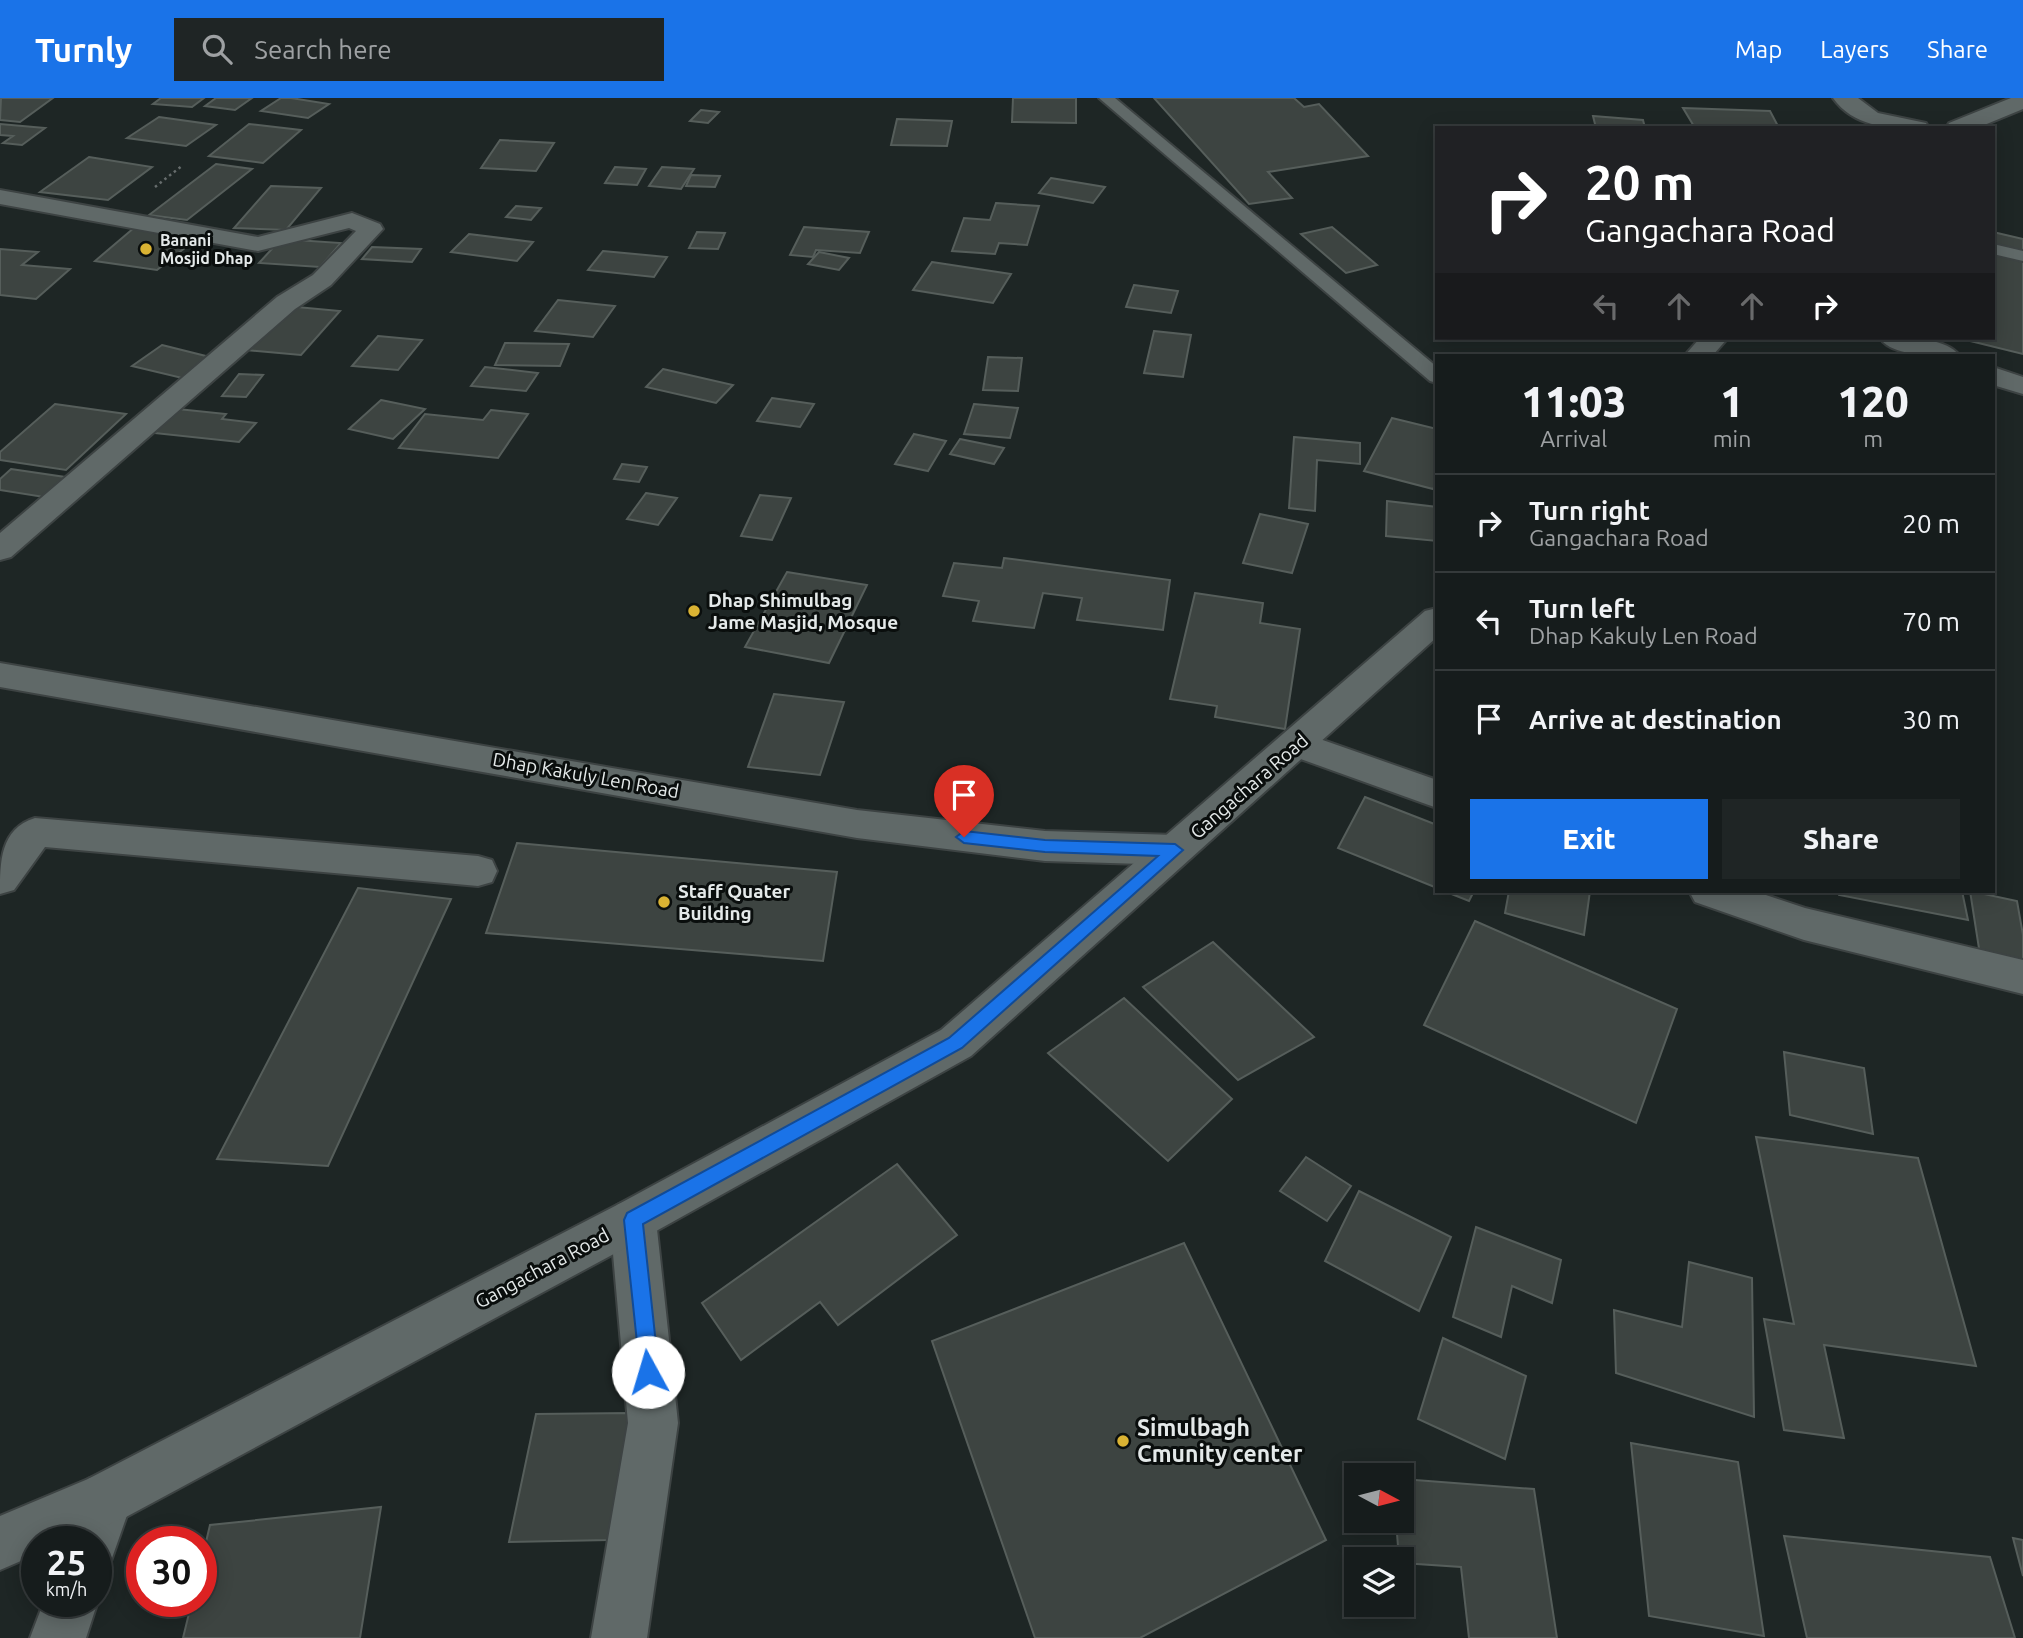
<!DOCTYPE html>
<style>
:root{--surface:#161c1c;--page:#1f2525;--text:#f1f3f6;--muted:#9ea1a3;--line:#353a3b;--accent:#1a73e8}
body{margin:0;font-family:Ubuntu,sans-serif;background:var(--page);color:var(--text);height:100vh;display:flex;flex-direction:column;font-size:26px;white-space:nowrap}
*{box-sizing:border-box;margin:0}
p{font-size:23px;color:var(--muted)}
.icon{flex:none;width:38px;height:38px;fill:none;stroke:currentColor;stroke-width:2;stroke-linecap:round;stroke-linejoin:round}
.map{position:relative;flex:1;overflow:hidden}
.sheet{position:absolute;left:1435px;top:256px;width:560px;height:539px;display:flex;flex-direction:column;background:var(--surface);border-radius:0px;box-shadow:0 4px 18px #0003,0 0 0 2px var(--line)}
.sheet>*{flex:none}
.banner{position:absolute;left:1435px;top:28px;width:560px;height:214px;border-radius:0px;box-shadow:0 4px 18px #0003,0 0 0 2px var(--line);background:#202124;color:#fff;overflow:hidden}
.needle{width:46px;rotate:97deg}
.buttons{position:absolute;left:1344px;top:1365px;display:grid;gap:14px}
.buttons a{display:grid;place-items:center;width:70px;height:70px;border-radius:0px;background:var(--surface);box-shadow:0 4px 18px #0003,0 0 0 2px var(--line);font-size:35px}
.speed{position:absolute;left:21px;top:1428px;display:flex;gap:14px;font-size:35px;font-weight:700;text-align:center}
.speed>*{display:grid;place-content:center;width:91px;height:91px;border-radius:50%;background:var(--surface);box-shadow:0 4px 18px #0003,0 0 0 2px var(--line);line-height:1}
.speed small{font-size:18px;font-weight:400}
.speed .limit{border:10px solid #d22;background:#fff;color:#111}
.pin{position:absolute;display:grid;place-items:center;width:60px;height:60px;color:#fff;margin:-72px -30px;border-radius:50% 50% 50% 0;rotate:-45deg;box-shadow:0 0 7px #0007}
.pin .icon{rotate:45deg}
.me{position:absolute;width:77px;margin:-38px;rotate:354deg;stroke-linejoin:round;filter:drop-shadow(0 0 5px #0008)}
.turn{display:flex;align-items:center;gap:24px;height:147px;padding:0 35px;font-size:32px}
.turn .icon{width:91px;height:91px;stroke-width:2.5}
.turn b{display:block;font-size:49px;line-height:60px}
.lanes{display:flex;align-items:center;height:66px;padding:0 35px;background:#0003;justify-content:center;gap:35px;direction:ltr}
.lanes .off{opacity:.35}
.eta{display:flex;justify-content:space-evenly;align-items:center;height:119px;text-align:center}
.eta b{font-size:42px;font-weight:800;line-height:49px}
.button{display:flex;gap:14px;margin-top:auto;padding:14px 35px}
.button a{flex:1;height:80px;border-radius:0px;background:var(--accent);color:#fff;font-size:28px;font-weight:800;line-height:80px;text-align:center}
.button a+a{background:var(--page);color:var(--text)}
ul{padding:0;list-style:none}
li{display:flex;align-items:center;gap:21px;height:98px;padding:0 35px;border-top:2px solid var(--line)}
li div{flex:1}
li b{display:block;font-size:26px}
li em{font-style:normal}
header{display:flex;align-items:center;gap:42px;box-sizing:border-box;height:98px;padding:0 35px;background:var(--accent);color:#fff}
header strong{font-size:33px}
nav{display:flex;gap:38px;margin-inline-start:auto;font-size:24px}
.search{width:490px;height:63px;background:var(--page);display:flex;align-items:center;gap:18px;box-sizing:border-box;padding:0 24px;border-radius:0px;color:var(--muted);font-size:26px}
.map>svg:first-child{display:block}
.building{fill:#3d4441;stroke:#565e5b;stroke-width:2}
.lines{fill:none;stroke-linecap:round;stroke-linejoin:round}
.lane-casing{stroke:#3d4343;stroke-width:4}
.street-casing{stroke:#3d4343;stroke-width:4}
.secondary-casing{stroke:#3d4343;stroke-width:4}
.path{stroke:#676d6d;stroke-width:2.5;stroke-dasharray:2.5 3.5;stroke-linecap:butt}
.lane{fill:#606968;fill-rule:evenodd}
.street{fill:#606968;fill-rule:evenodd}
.secondary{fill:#606968;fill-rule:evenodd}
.route{fill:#1a73e8;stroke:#114b97;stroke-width:2}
.poi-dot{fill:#dab333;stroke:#0a0e0d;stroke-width:2.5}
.labels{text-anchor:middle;stroke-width:6;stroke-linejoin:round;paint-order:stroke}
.far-poi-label{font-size:16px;font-weight:bold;fill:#e4e9e9;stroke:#0a0e0d;text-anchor:start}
.poi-label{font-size:19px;font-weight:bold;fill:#e4e9e9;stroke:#0a0e0d;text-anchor:start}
.street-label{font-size:19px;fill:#e4e9e9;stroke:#0a0e0d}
.near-poi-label{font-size:23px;font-weight:bold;fill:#e4e9e9;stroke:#0a0e0d;text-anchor:start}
</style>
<header>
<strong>Turnly</strong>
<div class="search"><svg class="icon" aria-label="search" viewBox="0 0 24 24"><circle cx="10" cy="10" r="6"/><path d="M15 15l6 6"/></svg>Search here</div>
<nav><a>Map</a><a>Layers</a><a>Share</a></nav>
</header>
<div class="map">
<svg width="2023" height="1540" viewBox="0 0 2023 1540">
<rect width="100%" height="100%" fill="#1e2625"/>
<!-- building -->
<g class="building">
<polygon points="53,0 20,24 0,22 1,0"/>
<polygon points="161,0 204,0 192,9 153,6"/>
<polygon points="216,0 252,0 235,12 205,8"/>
<polygon points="281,0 291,0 329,6 308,20 261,13"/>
<polygon points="1013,0 1076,0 1076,25 1012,24"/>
<polygon points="1154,0 1294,0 1304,9 1319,6 1368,58 1268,74 1292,100 1249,106"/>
<polygon points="1683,10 1770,13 1779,30 1695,30"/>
<polygon points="701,12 719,14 708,25 690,23"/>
<polygon points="1593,18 1643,22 1645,30 1596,30"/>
<polygon points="159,19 216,27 186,48 127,40"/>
<polygon points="897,21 952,23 947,48 891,47"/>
<polygon points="0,26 45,30 22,47 3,45 13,38 0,37"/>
<polygon points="249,26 301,32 263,65 209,58"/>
<polygon points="500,42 554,45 536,73 481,70"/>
<polygon points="89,59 152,69 108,102 40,94"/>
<polygon points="216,66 252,71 187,122 149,117"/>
<polygon points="615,69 646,71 637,87 605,85"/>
<polygon points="662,69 694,71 681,91 649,88"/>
<polygon points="691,77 720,78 715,89 686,88"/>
<polygon points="1051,80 1105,89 1093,105 1039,95"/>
<polygon points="271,88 321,90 286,132 234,130"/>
<polygon points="996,105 1039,108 1027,147 999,145 995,156 952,153 964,120 990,122"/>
<polygon points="516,108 541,110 531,122 506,119"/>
<polygon points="135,129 200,138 157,172 95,163"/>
<polygon points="804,129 869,134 860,155 816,152 813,159 790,157"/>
<polygon points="1332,129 1377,167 1346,175 1301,136"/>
<polygon points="697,134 725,135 718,151 689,150"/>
<polygon points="1993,134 2023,141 2023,256 1958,240 1993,240"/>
<polygon points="469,136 533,144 517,163 451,154"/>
<polygon points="281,141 341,145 320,169 259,165"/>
<polygon points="372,149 421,151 412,164 362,161"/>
<polygon points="0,151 38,154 22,167 70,171 36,201 0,197"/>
<polygon points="603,153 667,159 654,179 588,172"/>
<polygon points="819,154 849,160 839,172 808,166"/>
<polygon points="932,164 1011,176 993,205 913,192"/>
<polygon points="1134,187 1178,193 1171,215 1126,209"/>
<polygon points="558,202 615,208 593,239 535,233"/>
<polygon points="286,208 340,213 301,257 245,252"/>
<polygon points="1154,233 1191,237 1183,279 1144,275"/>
<polygon points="378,238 422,242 398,272 352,268"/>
<polygon points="505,245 569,246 560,268 495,267"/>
<polygon points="162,247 210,259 182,280 132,268"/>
<polygon points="988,259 1022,260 1018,293 983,292"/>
<polygon points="485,269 538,275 526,293 471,288"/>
<polygon points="663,271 733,287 716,305 646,289"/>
<polygon points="239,276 263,277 246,299 222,298"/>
<polygon points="772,300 814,306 800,329 757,323"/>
<polygon points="381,302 425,311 393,341 349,331"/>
<polygon points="55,306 126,316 66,372 0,362 0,354"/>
<polygon points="974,306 1018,310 1010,340 964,336"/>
<polygon points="168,310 226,316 222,321 256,325 239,344 145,334"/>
<polygon points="491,312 528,316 498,360 399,350 425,316 483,322"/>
<polygon points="1392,320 1437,331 1437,384 1433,391 1364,373"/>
<polygon points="914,336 946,343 928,373 895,366"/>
<polygon points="1294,339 1360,345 1360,366 1317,362 1315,413 1289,410"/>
<polygon points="960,341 1004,350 994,366 950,356"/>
<polygon points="622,366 647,369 639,384 614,381"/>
<polygon points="11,371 72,380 50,400 0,392 0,381"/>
<polygon points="646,395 677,400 658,427 627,421"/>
<polygon points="760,397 791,400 772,442 741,438"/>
<polygon points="1387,403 1437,409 1437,443 1386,438"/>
<polygon points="1260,416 1308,426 1292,475 1243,465"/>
<polygon points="1004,460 1170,482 1163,532 1077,522 1082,500 1043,495 1034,530 973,523 979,503 943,498 954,465 1002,470"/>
<polygon points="787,474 867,487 829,565 745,549"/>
<polygon points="1195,495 1263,505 1260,525 1300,531 1285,631 1215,619 1217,608 1170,601"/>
<polygon points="774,596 844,604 820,677 748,669"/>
<polygon points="1365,699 1437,727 1437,790 1338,750"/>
<polygon points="517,745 837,774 823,863 486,835"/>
<polygon points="358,790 451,801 328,1068 217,1061"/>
<polygon points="1444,793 1474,793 1469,803"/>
<polygon points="1509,793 1590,793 1584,837 1505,815"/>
<polygon points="1838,793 1962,793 1968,822 1839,797"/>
<polygon points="1970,793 2017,803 2023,837 2023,866 1980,857"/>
<polygon points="1475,823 1677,911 1636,1025 1424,927"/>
<polygon points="1213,844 1314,939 1238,982 1143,889"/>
<polygon points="1124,900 1232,1001 1168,1063 1048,955"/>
<polygon points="1784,954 1864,970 1873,1036 1790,1017"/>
<polygon points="1756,1039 1918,1060 1976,1268 1824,1247 1844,1340 1784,1332 1764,1221 1794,1226"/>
<polygon points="1306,1059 1351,1088 1327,1123 1280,1093"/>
<polygon points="897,1066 957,1137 838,1227 820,1204 741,1262 702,1205"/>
<polygon points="1359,1093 1451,1139 1419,1213 1325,1163"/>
<polygon points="1476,1129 1561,1162 1552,1205 1512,1188 1501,1239 1453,1219"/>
<polygon points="1184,1145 1326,1442 1140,1540 1035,1540 932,1243"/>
<polygon points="1689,1164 1752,1180 1754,1319 1616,1275 1614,1212 1682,1229"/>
<polygon points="1443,1240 1526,1278 1505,1361 1418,1321"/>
<polygon points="630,1315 609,1442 509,1444 536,1316"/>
<polygon points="1631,1345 1738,1364 1764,1538 1649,1518"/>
<polygon points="1402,1381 1534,1391 1557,1540 1469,1540 1461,1469 1402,1465 1399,1461 1396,1423 1402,1423"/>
<polygon points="381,1409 360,1540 183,1540 192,1503 201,1503 201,1465 210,1427"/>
<polygon points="1784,1438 1990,1459 2015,1540 1807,1540"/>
<polygon points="2013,1440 2023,1442 2023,1478"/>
</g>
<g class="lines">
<!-- lane casing -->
<g class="lane-casing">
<g id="lane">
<polygon points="1099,0 1115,0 1437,269 1437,285 1430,283"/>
<polygon points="1993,146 2023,153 2023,163 1993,156"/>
</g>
</g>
<!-- street casing -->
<g class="street-casing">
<g id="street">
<path d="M1833,0H1858L1878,15L1926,25L1929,30C1894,30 1856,32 1833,0Z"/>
<polygon points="0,92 258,139 352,115 380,126 383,131 331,187 295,211 11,459 0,462 0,435 277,199 313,177 356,133 349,130 258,153 0,106"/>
<path d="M1880,240C1901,240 1945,238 1959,257C1938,258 1891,259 1880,240Z"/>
<polygon points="1993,269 2023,279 2023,296 1993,287"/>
<polygon points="0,565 857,712 1045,733 1175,737 1188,742 1194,752 1188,762 1175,767 1045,763 857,740 0,589"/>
<polygon points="1297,633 1437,682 1437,710 1284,655 1279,646 1284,637"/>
<path d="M35,720L478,758L492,762L497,773L492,784L478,788L45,749L14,792L0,796C0,764 0,731 35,720Z"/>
<polygon points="1689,793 1754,793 1805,810 2023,862 2023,896 1804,842 1695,804"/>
<polygon points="633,1100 649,1107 656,1122 678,1325 647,1540 591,1540 628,1325 610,1122 617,1107"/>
<polygon points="107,1374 126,1381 133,1400 111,1463 96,1469 96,1444 65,1444 88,1381"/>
<polygon points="96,1498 98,1503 86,1540 30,1540 44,1503 96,1503"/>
</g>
</g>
<!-- secondary casing -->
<g class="secondary-casing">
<g id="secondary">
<polygon points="2011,0 2023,0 2023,11 1977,30 1946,30 1949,25"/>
<polygon points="1700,240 1728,240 1713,257 1685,257"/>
<polygon points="1437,510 1437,539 971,958 649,1137 126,1419 66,1444 37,1444 37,1456 0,1472 0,1418 88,1381 617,1107 941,932 1425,513"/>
</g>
</g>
<!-- path -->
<polyline class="path" points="155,89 183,67"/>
<!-- lane -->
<use href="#lane" class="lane"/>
<!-- street -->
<use href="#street" class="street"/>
<!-- secondary -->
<use href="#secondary" class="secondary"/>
</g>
<!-- route -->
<polygon class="route" points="964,733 1045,742 1175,746 1183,752 962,950 643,1126 659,1274 656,1282 648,1285 641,1282 624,1122 627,1115 949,940 1158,758 1045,754 964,745 956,739"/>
<!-- markers -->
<g class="poi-dot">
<circle cx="146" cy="151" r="7"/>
<circle cx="694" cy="513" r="7"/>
<circle cx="664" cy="804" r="7"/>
<circle cx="1123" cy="1343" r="7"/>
</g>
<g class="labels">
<!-- far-poi labels -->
<g class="far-poi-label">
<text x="160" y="148">Banani<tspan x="160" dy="18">Mosjid Dhap</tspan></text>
</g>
<!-- poi labels -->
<g class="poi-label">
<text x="708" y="509">Dhap Shimulbag<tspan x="708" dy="22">Jame Masjid, Mosque</tspan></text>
<text x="678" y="800">Staff Quater<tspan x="678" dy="22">Building</tspan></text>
</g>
<!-- street labels -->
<g class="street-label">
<text transform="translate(586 677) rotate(10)" y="7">Dhap Kakuly Len Road</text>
<text transform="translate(1249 688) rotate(-41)" y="7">Gangachara Road</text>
<text transform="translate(542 1170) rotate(-28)" y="7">Gangachara Road</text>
</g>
<!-- near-poi labels -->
<g class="near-poi-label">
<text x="1137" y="1338">Simulbagh<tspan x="1137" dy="26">Cmunity center</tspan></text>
</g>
</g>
</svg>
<div class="buttons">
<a><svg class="needle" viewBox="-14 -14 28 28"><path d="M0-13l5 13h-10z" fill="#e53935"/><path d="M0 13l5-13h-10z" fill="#9ea1a3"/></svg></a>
<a><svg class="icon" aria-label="layers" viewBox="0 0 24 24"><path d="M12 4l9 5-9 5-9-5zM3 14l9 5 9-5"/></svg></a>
</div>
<div class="speed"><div>25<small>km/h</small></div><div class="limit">30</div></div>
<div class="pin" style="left:964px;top:739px;background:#d93025"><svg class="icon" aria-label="arrive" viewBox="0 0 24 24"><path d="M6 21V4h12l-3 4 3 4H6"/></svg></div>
<svg class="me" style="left:648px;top:1274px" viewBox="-20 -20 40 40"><circle r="19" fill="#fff"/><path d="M0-13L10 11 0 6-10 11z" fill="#1a73e8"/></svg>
<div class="banner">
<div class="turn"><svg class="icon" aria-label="right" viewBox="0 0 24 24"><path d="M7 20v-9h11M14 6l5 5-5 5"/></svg><div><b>20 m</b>Gangachara Road</div></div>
<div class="lanes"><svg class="icon off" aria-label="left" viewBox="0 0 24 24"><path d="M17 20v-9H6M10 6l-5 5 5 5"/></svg><svg class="icon off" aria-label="ahead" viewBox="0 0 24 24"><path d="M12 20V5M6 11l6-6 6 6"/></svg><svg class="icon off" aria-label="ahead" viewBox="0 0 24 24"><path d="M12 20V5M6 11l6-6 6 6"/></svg><svg class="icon" aria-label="right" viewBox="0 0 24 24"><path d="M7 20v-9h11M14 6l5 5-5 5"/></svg></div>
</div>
<section class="sheet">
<div class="eta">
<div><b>11:03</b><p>Arrival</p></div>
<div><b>1</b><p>min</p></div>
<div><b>120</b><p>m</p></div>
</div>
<ul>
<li><svg class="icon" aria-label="right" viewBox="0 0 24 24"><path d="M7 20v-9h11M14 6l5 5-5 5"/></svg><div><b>Turn right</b><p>Gangachara Road</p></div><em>20 m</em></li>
<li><svg class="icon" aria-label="left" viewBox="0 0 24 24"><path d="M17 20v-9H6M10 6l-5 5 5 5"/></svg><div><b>Turn left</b><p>Dhap Kakuly Len Road</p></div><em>70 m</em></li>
<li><svg class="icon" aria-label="arrive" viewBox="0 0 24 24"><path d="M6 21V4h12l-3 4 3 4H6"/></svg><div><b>Arrive at destination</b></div><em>30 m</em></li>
</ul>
<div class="button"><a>Exit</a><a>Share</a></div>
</section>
</div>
